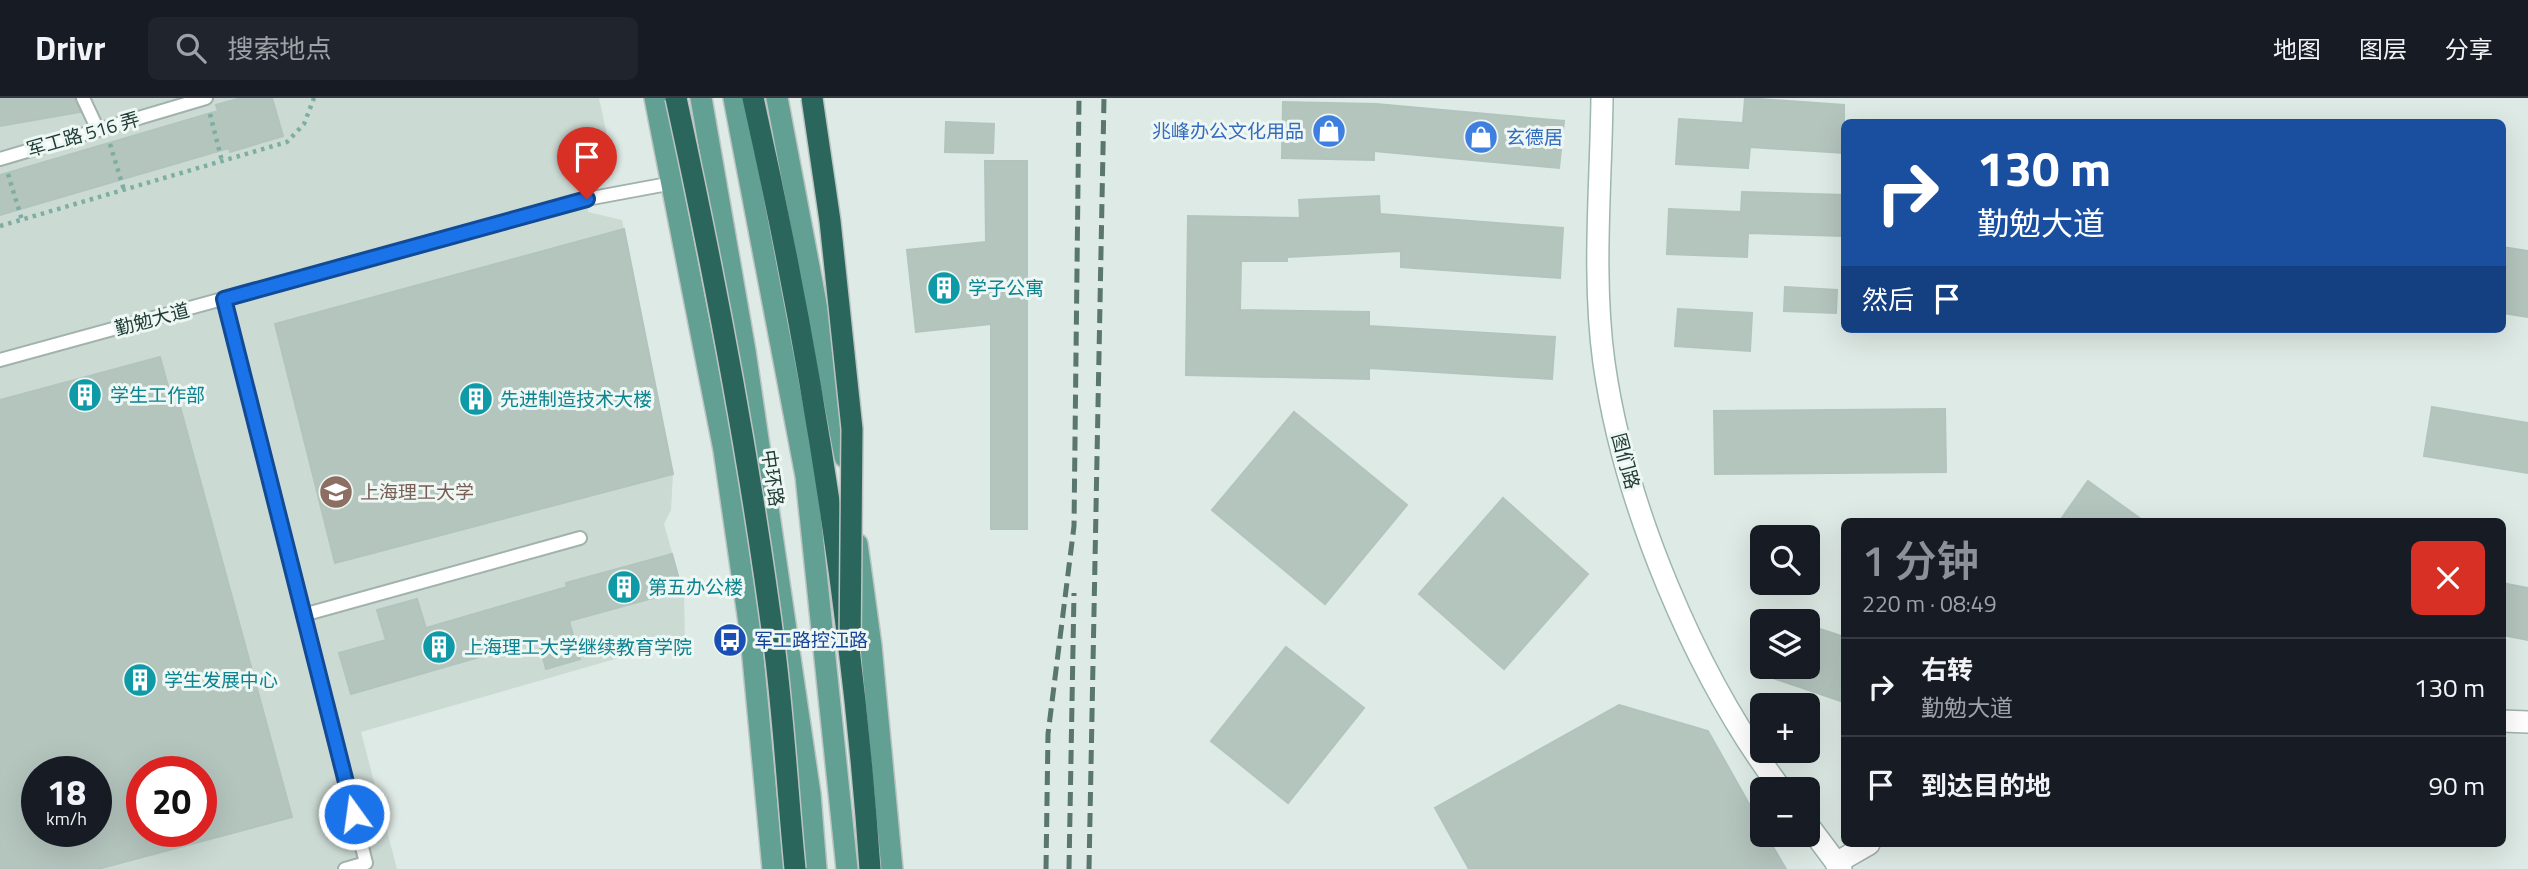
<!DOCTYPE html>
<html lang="zh">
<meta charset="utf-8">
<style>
:root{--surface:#171b24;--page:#20242c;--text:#f1f3f6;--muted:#9ea1a6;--line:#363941;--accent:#8c9099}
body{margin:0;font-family:"Titillium Web","Noto Sans SC",sans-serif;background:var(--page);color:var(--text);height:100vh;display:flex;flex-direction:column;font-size:26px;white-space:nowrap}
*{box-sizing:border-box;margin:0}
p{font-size:23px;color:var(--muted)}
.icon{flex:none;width:38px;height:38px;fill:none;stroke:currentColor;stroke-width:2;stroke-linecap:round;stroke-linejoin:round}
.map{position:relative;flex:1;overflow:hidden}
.details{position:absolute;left:1841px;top:420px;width:665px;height:329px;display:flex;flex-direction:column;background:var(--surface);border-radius:10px;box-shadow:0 7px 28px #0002}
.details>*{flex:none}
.top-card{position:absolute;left:1841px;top:21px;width:665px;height:214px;border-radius:10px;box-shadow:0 7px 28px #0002;background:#1a4fa0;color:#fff;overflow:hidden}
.controls{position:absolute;left:1750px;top:427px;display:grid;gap:14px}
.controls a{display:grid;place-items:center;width:70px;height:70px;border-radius:10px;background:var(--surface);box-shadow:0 7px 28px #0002;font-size:35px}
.speed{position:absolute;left:21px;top:658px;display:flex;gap:14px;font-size:35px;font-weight:700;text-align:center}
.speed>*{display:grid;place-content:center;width:91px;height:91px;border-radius:50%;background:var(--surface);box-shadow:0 7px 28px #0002;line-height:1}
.speed small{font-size:18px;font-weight:400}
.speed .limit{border:10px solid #d22;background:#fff;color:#111}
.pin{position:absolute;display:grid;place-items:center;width:60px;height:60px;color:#fff;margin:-72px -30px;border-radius:50% 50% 50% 0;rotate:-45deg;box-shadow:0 0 7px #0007}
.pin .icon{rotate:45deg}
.me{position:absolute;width:77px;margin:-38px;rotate:346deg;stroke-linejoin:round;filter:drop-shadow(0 0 5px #0008)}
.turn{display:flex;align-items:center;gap:24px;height:147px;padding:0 21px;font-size:32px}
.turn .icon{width:91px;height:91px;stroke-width:2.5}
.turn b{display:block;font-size:49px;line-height:60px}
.then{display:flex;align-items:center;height:66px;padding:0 21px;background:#0003;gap:14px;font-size:26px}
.round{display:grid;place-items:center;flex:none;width:74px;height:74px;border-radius:10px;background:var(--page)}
.headline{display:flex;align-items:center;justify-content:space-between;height:119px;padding:0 21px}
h1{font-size:42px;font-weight:600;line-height:52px;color:var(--accent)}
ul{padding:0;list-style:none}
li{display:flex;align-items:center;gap:21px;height:98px;padding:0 21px;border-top:2px solid var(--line)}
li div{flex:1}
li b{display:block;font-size:26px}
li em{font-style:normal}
header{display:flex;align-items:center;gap:42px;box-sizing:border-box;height:98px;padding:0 35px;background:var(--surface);border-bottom:2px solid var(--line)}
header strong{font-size:33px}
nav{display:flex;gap:38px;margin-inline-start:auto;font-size:24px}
.search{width:490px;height:63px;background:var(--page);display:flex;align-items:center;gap:18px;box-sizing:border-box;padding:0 24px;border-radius:10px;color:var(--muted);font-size:26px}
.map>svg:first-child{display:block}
.built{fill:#ccdad4;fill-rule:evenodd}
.building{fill:#b4c5be;stroke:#b1c4bd;stroke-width:2;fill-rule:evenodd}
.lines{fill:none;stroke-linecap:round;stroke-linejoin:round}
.lane-casing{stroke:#a1b2ac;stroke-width:16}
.street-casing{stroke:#a1b2ac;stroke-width:24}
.secondary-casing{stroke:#9db6ae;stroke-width:24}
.primary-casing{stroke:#bcc4c2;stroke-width:24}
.highway-casing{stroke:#bcc4c2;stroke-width:24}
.path{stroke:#7eaea1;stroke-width:4.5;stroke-dasharray:3.5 5;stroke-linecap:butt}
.lane{stroke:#fff;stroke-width:12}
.street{stroke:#fff;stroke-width:21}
.secondary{stroke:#fff;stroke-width:21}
.primary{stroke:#62a093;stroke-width:21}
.highway{stroke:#2b665d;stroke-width:21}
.rail{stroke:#59766f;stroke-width:5;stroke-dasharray:14 7;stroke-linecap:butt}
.highway-bridge-casing{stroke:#bcc4c2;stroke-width:24;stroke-linecap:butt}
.highway-bridge{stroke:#2b665d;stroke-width:21}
.route-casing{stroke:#114b97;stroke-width:18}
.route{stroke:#1a73e8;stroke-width:12}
.labels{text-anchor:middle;stroke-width:6;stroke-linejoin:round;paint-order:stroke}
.shop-label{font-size:19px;fill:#366cbe;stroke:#eef7f3;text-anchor:end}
.street-label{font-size:19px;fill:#1f3a34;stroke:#eef7f3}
.culture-label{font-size:19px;fill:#0d838f;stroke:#eef7f3;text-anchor:start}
.education-label{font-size:19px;fill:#785e54;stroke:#eef7f3;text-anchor:start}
.transit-label{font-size:19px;fill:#164399;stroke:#eef7f3;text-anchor:start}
</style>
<header>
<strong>Drivr</strong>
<div class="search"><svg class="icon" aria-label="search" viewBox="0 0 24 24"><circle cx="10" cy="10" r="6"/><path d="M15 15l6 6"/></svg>搜索地点</div>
<nav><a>地图</a><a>图层</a><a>分享</a></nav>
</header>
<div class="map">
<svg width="2528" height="771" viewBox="0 0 2528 771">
<rect width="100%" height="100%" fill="#deeae5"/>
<!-- built -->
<path class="built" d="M0,0H599L608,42L585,72L588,114L622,122L673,376L671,412L664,426L684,497L685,541L361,634L397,771H0ZM37,674H96V733H37ZM142,674H201V733H142Z"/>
<!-- building -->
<g class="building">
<polygon points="0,0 74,0 80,14 0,28"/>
<polygon points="241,0 272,0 283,38 230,54 229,50 0,117 0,77 218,13 216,7"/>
<polygon points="1745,0 1844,7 1844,55 1750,49 1748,70 1676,66 1679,21 1743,25"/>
<polygon points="1283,4 1376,6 1564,23 1559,70 1374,53 1374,62 1282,60"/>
<polygon points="946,24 994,26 993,55 945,54"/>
<polygon points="985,63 1027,63 1027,431 991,431 991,226 916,234 907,152 986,144"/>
<polygon points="1742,94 1844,97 1844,138 1748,135 1747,159 1667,156 1669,111 1741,114"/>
<polygon points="1379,98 1380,116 1563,130 1560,180 1401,169 1401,153 1287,159 1287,163 1241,163 1240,212 1369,214 1369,228 1555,239 1552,281 1369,270 1369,281 1186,277 1188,118 1300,120 1299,102"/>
<polygon points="624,131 673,376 335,465 275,226"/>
<polygon points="2502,149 2528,153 2528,219 2502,215"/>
<polygon points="1785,189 1837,192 1836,215 1784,213"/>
<polygon points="1678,211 1752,215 1750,253 1675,248"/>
<path d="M160,259L169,292L175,290L292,719L98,771H0V302ZM37,674H96V733H37ZM142,674H201V733H142Z"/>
<polygon points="2432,309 2528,325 2528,375 2424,358"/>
<polygon points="1945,311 1946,374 1715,376 1714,313"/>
<polygon points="1294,314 1407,407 1325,506 1212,412"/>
<polygon points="2088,383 2145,424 2059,424"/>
<polygon points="1503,400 1588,476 1504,571 1419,496"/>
<polygon points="672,456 682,492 569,523 580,561 546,571 538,542 351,596 339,555 386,542 377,512 417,501 426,530 567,489 566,485"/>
<polygon points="2502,485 2528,490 2528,542 2502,537"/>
<polygon points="1808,527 1844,539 1844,604 1752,573 1753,569 1808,569"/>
<polygon points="1286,549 1364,610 1288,705 1211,643"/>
<polygon points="1619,607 1708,633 1762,729 1762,737 1766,737 1786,771 1469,771 1435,710"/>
</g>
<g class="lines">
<!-- lane casing -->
<g class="lane-casing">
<g id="lane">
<polyline points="83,0 98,32"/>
<polyline points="0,61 206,0"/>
<polyline points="224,201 366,765 345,771"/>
<polyline points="0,262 587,101 673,85"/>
<polyline points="303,517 580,440"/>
</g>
</g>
<!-- street casing -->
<g class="street-casing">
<g id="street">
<polyline points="2502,623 2528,624"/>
<polyline points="1836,765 1869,746"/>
</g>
</g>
<!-- secondary casing -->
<g class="secondary-casing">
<g id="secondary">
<path d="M1602,0C1601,87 1592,178 1604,265C1624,406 1695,577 1781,691"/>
<polyline points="1808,727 1841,771"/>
</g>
</g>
<!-- primary casing -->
<g class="primary-casing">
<g id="primary">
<polyline points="655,0 724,352 751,538 773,771"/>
<polyline points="701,0 745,253 810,696 816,771"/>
<polyline points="734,0 806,378 847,771"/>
<polyline points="777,0 845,359"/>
<polyline points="857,446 871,548 892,771"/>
</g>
</g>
<!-- highway casing -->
<g class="highway-casing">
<path id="highway" d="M753,0C810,254 852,511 870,771"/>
</g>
<!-- path -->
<g class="path">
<polyline points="210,16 222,63"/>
<polyline points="110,46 124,92"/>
<polyline points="8,76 22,122"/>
<polyline points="0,128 287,44 304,26 314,0"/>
</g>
<!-- lane -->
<use href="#lane" class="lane"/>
<!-- street -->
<use href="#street" class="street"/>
<!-- secondary -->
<use href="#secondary" class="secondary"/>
<!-- primary -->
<use href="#primary" class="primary"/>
<!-- highway -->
<use href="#highway" class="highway"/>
<!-- rail -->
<g class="rail">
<polyline points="1046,771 1048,636 1074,428 1079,0"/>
<polyline points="1069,771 1074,495"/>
<polyline points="1089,771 1104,0"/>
</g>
<!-- highway-bridge casing -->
<g class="highway-bridge-casing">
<g id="highway-bridge">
<path d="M676,0C716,183 751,368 775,554C784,626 788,699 795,771"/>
<polyline points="812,0 830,123 852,331 850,551"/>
</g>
</g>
<!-- highway-bridge -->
<use href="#highway-bridge" class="highway-bridge"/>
</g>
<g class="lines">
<!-- route casing -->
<g class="route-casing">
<polyline id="route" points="354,716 224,201 587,101"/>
</g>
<!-- route -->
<use href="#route" class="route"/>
</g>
<!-- icons -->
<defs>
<g id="shop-disc" transform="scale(1.75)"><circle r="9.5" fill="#3f7fe0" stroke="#eef7f3"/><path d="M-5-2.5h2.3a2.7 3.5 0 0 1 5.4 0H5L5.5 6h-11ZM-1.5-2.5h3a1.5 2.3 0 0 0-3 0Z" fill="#fff"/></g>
<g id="building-disc" transform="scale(1.75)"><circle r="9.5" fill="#0f9aa8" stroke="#eef7f3"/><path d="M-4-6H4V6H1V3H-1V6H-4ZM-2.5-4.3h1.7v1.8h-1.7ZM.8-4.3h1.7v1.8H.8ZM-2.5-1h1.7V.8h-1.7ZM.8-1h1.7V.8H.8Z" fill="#fff"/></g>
<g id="university-disc" transform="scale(1.75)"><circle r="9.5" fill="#8d6e63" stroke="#eef7f3"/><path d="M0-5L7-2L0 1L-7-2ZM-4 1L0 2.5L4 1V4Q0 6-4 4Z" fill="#fff"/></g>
<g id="bus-disc" transform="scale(1.75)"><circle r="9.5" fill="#1a4fb4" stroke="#eef7f3"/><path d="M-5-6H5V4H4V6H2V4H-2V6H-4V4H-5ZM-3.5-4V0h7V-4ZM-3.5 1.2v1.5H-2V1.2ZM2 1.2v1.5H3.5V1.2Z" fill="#fff"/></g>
</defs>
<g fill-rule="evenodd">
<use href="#shop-disc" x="1329" y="33"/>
<use href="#shop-disc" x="1481" y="39"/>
<use href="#building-disc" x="944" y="190"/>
<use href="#building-disc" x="85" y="297"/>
<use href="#building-disc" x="476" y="301"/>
<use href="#university-disc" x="336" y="394"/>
<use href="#building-disc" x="624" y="489"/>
<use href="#bus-disc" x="730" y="542"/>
<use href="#building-disc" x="439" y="549"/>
<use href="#building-disc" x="140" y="582"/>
</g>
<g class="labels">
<!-- shop labels -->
<g class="shop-label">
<text x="1304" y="40">兆峰办公文化用品</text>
<text x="1506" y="46" text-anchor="start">玄德居</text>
</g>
<!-- street labels -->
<g class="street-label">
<text transform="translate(83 36) rotate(-16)" y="7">军工路 516 弄</text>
<text transform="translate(152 221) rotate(-15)" y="7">勤勉大道</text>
<text transform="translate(1626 363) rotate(75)" y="7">图们路</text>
<text transform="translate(773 380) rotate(82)" y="7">中环路</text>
</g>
<!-- culture labels -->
<g class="culture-label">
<text x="968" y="197">学子公寓</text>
<text x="110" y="304">学生工作部</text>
<text x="500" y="308">先进制造技术大楼</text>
<text x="648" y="496">第五办公楼</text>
<text x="464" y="556">上海理工大学继续教育学院</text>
<text x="164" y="589">学生发展中心</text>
</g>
<!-- education labels -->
<g class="education-label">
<text x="360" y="401">上海理工大学</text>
</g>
<!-- transit labels -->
<g class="transit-label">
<text x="754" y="549">军工路控江路</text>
</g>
</g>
</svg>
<div class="controls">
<a><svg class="icon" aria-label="search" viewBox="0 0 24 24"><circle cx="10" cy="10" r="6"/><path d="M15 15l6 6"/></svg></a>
<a><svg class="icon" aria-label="layers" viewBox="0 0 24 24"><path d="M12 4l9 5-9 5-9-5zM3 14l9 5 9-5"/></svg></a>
<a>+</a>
<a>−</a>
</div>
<div class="speed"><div>18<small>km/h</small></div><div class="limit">20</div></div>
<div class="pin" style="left:587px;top:101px;background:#d93025"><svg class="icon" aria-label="arrive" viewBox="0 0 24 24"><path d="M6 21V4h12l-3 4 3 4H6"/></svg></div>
<svg class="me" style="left:354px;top:716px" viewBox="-20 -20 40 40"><circle r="17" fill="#1a73e8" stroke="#fff" stroke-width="3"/><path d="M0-11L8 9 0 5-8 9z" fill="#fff"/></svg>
<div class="top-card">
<div class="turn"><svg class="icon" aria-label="right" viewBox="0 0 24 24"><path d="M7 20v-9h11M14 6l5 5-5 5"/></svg><div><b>130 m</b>勤勉大道</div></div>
<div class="then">然后<svg class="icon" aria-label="arrive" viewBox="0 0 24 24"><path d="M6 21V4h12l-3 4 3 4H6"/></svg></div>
</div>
<section class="details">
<div class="headline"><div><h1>1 分钟</h1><p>220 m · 08:49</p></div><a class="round" style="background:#d93025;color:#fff"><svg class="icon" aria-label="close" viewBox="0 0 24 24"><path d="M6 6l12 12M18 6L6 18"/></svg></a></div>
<ul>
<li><svg class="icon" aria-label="right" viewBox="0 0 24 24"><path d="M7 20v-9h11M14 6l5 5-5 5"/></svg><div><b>右转</b><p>勤勉大道</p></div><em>130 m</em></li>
<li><svg class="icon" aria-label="arrive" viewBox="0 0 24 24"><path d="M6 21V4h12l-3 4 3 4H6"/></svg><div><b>到达目的地</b></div><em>90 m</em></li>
</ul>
</section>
</div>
